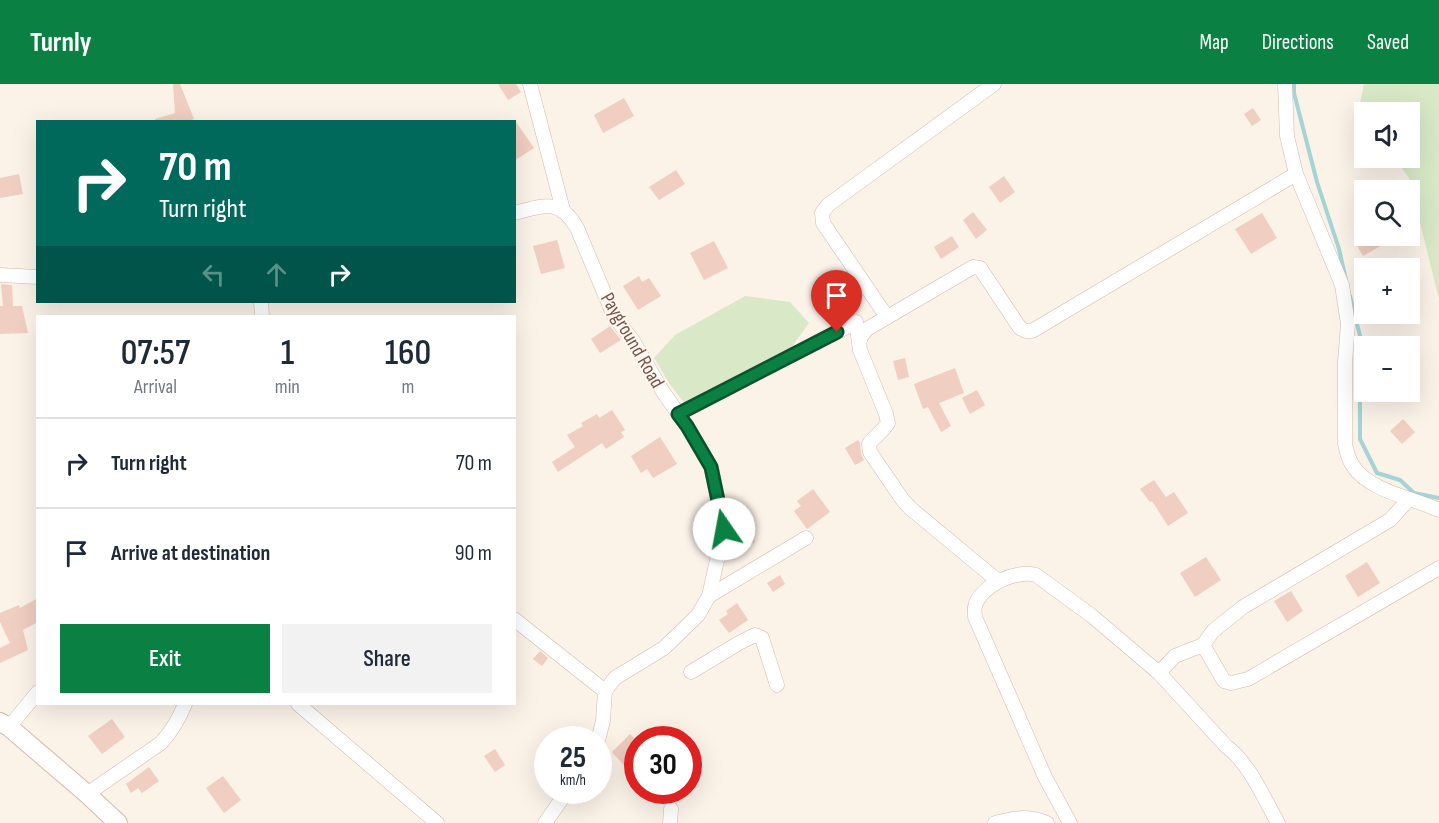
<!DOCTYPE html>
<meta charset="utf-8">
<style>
:root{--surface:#fff;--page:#f2f2f3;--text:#1f2937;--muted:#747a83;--line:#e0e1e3;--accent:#0b8043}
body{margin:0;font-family:"Sofia Sans Condensed",sans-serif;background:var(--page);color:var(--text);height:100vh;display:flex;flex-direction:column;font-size:22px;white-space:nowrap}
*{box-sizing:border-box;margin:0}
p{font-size:20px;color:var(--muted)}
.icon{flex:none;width:33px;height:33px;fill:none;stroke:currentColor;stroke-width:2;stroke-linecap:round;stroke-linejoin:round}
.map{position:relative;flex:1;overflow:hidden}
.drawer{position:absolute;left:36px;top:231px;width:480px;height:390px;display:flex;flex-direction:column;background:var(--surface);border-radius:0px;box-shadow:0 6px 24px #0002}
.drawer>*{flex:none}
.top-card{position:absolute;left:36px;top:36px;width:480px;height:183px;border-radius:0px;box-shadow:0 6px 24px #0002;background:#00695c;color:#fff;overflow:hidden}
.buttons{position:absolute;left:1354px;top:18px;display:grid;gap:12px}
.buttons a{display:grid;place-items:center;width:66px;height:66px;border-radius:0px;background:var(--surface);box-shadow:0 6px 24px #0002;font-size:30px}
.speed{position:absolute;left:534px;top:642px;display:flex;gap:12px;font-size:30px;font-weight:700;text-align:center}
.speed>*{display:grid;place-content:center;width:78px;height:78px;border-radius:50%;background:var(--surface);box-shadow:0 6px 24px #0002;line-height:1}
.speed small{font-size:15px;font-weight:400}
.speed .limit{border:9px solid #d22;background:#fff;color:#111}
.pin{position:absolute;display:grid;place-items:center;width:51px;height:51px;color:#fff;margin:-62px -26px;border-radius:50% 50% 50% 0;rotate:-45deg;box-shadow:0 0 6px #0007}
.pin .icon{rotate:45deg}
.me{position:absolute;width:66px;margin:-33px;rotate:348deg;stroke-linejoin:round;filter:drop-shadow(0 0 4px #0008)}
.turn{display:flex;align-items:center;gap:21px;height:126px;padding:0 24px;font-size:27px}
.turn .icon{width:78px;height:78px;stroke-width:2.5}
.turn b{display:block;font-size:42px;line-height:51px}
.lanes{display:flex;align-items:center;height:57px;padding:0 24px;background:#0003;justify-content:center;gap:30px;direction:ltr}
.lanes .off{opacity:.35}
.eta{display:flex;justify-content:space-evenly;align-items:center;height:102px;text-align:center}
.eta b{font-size:36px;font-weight:600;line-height:42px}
.primary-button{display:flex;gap:12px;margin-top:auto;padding:12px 24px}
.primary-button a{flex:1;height:69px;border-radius:0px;background:var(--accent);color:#fff;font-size:24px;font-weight:600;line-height:69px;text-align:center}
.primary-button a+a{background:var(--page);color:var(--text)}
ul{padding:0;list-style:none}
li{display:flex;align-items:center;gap:18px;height:90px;padding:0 24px;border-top:2px solid var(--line)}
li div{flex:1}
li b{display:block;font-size:22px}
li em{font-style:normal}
header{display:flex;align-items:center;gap:36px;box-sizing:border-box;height:84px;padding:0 30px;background:var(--accent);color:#fff}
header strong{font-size:28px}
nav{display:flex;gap:33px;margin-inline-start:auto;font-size:21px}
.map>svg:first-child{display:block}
.green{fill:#d9e9c7}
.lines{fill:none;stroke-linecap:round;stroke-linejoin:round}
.stream{stroke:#a4d4d6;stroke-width:4}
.building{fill:#f0cec1}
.minor-casing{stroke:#cfbbb1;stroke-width:15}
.secondary-casing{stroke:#d2baaf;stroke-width:20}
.minor{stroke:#fff;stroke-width:14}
.secondary{stroke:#fff;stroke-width:18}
.route-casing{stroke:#07532c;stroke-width:15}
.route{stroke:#0b8043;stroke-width:10}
.labels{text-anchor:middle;stroke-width:4.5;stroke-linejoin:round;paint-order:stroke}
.street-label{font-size:20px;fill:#75564d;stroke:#fef6ef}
</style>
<header>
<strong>Turnly</strong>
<nav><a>Map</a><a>Directions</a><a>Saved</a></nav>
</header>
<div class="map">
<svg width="1439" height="739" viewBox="0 0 1439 739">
<rect width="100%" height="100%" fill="#fbf2e8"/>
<!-- green -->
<g class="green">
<polygon points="1364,0 1439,0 1439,215 1409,94 1394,74 1410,74 1410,28 1365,28 1365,33 1359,24"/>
<polygon points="745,212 790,218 809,239 796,257 776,289 751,294 686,321 669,299 654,274 675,251"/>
</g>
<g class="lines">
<!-- stream -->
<g class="stream">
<polyline points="1294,0 1294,9 1317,98 1339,165 1346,196"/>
<polyline points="1350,212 1360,252 1360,355 1377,389 1400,396 1414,409 1439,414"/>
</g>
</g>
<!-- building -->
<g class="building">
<polygon points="173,0 180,0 194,35 187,38 156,38 155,35 175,29"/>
<polygon points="498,0 516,0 521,8 508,16"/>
<polygon points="624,14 634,32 603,49 594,31"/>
<polygon points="1253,24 1261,36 1252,42 1244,30"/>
<polygon points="514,35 534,64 514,77"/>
<polygon points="676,86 685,100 659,116 649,103"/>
<polygon points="19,90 23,110 0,114 0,94"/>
<polygon points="1004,92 1015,108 1000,119 989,103"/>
<polygon points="973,128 987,146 976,155 963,136"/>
<polygon points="1262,129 1277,154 1251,170 1235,145"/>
<polygon points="952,152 959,163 941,175 934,163"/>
<polygon points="1365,152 1379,152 1384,160 1363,172 1354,157"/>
<polygon points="557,156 565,184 541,190 533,162"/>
<polygon points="714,157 728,184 704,196 690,169"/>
<polygon points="639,192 642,198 649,194 661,212 638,226 623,202"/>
<polygon points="1,200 12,201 13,222 22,222 28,249 0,250 0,222 3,222"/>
<polygon points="610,242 621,256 600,269 591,255"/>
<polygon points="905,274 909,293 898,296 893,277"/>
<polygon points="955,284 964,309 939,319 951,342 941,348 928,323 923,325 914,300"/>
<polygon points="977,306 985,321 970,330 962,314"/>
<polygon points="612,326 625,346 621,348 624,353 606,365 602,359 558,388 552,378 575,363 567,351 583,342 581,339 597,330 599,334"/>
<polygon points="1403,335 1415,348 1402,360 1390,347"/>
<polygon points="660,353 677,380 653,394 647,385 641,389 631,372"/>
<polygon points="858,356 860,359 861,370 864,376 855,381 845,364"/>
<polygon points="1154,396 1166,413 1174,408 1188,429 1168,442 1152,417 1150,418 1140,405"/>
<polygon points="813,405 830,428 807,445 794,427 801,422 797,417"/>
<polygon points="748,440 755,458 745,463 744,461 739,464 732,449 733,447"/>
<polygon points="1206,473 1221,496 1195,513 1180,489"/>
<polygon points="1367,478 1380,499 1358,513 1345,492"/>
<polygon points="780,491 785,500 773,508 767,499"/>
<polygon points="1291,507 1303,527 1287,538 1274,517"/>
<polygon points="38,514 38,538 23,546 28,566 0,579 0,564 10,559 0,538 0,529 19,521 20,524"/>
<polygon points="737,519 748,536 729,549 719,536 728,530 726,527"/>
<polygon points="540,567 548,574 542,582 533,575"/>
<polygon points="112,635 125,653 102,670 88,652"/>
<polygon points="630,650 638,658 638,683 631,689 612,668"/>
<polygon points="495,665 505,681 495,688 484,672"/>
<polygon points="149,683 159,697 142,709 138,704 131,709 126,700"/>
<polygon points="223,692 241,716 224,729 206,704"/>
</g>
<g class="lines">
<!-- minor casing -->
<g class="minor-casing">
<g id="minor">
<polyline points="530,0 563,126"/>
<path d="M1285,0L1287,52L1296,90L1342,201L1348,240L1345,278V360C1347,368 1348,375 1353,382C1369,407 1413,414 1439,426"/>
<path d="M514,129C543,122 559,113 577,144L614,232L633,257L663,308L687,342L711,383L724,445L709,512L698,531L664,564L615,594L605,607L603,637L598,656"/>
<polyline points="0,191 38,193"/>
<polyline points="261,218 262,232"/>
<polyline points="887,233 823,139 822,129 828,121 994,0"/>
<polyline points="678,330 856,238 859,259"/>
<path d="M998,497L910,424L902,415L870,368L869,360C875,352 883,347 888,339L886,330L860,266C858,256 861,252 867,245L973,183L980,184L1020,244L1026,247H1032L1296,90"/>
<polyline points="709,512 806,454"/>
<polyline points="514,535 605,607"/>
<polyline points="1203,561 1213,547 1243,523 1390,436 1409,415"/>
<polyline points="691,588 739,559 755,551 762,554 777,601"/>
<polyline points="1159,589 1175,572 1203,561 1224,597 1231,599 1248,595 1439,484"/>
<polyline points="298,620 437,739"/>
<polyline points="9,643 38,608"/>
<path d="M87,710L161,659C172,647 179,635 185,620"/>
<polyline points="545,739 568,706"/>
<polyline points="670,739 671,725"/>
<path d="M995,739C1016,734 1026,731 1047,739"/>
<path d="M1070,739L1045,693L975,533C975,531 974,524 975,523C979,502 1017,485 1036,491L1092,532L1159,589L1226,662C1250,680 1263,713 1278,739"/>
</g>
</g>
<!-- secondary casing -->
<g class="secondary-casing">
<polyline id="secondary" points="0,638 9,643 87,710 118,739"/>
</g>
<!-- minor -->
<use href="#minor" class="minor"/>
<!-- secondary -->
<use href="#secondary" class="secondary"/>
</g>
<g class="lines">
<!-- route casing -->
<g class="route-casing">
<polyline id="route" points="724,445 711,383 687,342 678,330 837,248"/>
</g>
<!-- route -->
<use href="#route" class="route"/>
</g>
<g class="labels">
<!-- street labels -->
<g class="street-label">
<text transform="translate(633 256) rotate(60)" y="7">Payground Road</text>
</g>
</g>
</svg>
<div class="buttons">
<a><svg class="icon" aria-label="sound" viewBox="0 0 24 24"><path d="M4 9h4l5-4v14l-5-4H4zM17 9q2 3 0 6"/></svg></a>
<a><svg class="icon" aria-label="search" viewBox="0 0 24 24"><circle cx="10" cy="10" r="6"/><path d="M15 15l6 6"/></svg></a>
<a>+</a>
<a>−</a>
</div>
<div class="speed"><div>25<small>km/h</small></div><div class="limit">30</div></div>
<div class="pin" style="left:837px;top:248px;background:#d93025"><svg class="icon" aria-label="arrive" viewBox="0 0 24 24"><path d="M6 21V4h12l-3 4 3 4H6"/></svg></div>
<svg class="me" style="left:724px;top:445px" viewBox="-20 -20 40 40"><circle r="19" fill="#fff"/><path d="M0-13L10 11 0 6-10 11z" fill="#0b8043"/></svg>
<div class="top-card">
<div class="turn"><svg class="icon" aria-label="right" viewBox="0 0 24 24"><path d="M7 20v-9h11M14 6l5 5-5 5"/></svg><div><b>70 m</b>Turn right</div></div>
<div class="lanes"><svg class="icon off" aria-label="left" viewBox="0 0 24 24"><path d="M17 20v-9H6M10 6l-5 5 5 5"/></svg><svg class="icon off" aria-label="ahead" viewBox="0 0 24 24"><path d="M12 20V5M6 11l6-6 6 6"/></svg><svg class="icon" aria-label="right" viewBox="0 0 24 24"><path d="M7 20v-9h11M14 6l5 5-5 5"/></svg></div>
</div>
<section class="drawer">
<div class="eta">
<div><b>07:57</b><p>Arrival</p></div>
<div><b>1</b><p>min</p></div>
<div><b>160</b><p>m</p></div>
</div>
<ul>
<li><svg class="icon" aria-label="right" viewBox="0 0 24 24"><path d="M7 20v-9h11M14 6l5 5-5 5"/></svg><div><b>Turn right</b></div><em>70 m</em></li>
<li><svg class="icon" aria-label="arrive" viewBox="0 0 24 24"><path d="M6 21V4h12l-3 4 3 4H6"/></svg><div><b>Arrive at destination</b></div><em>90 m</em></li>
</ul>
<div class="primary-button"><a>Exit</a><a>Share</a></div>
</section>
</div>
